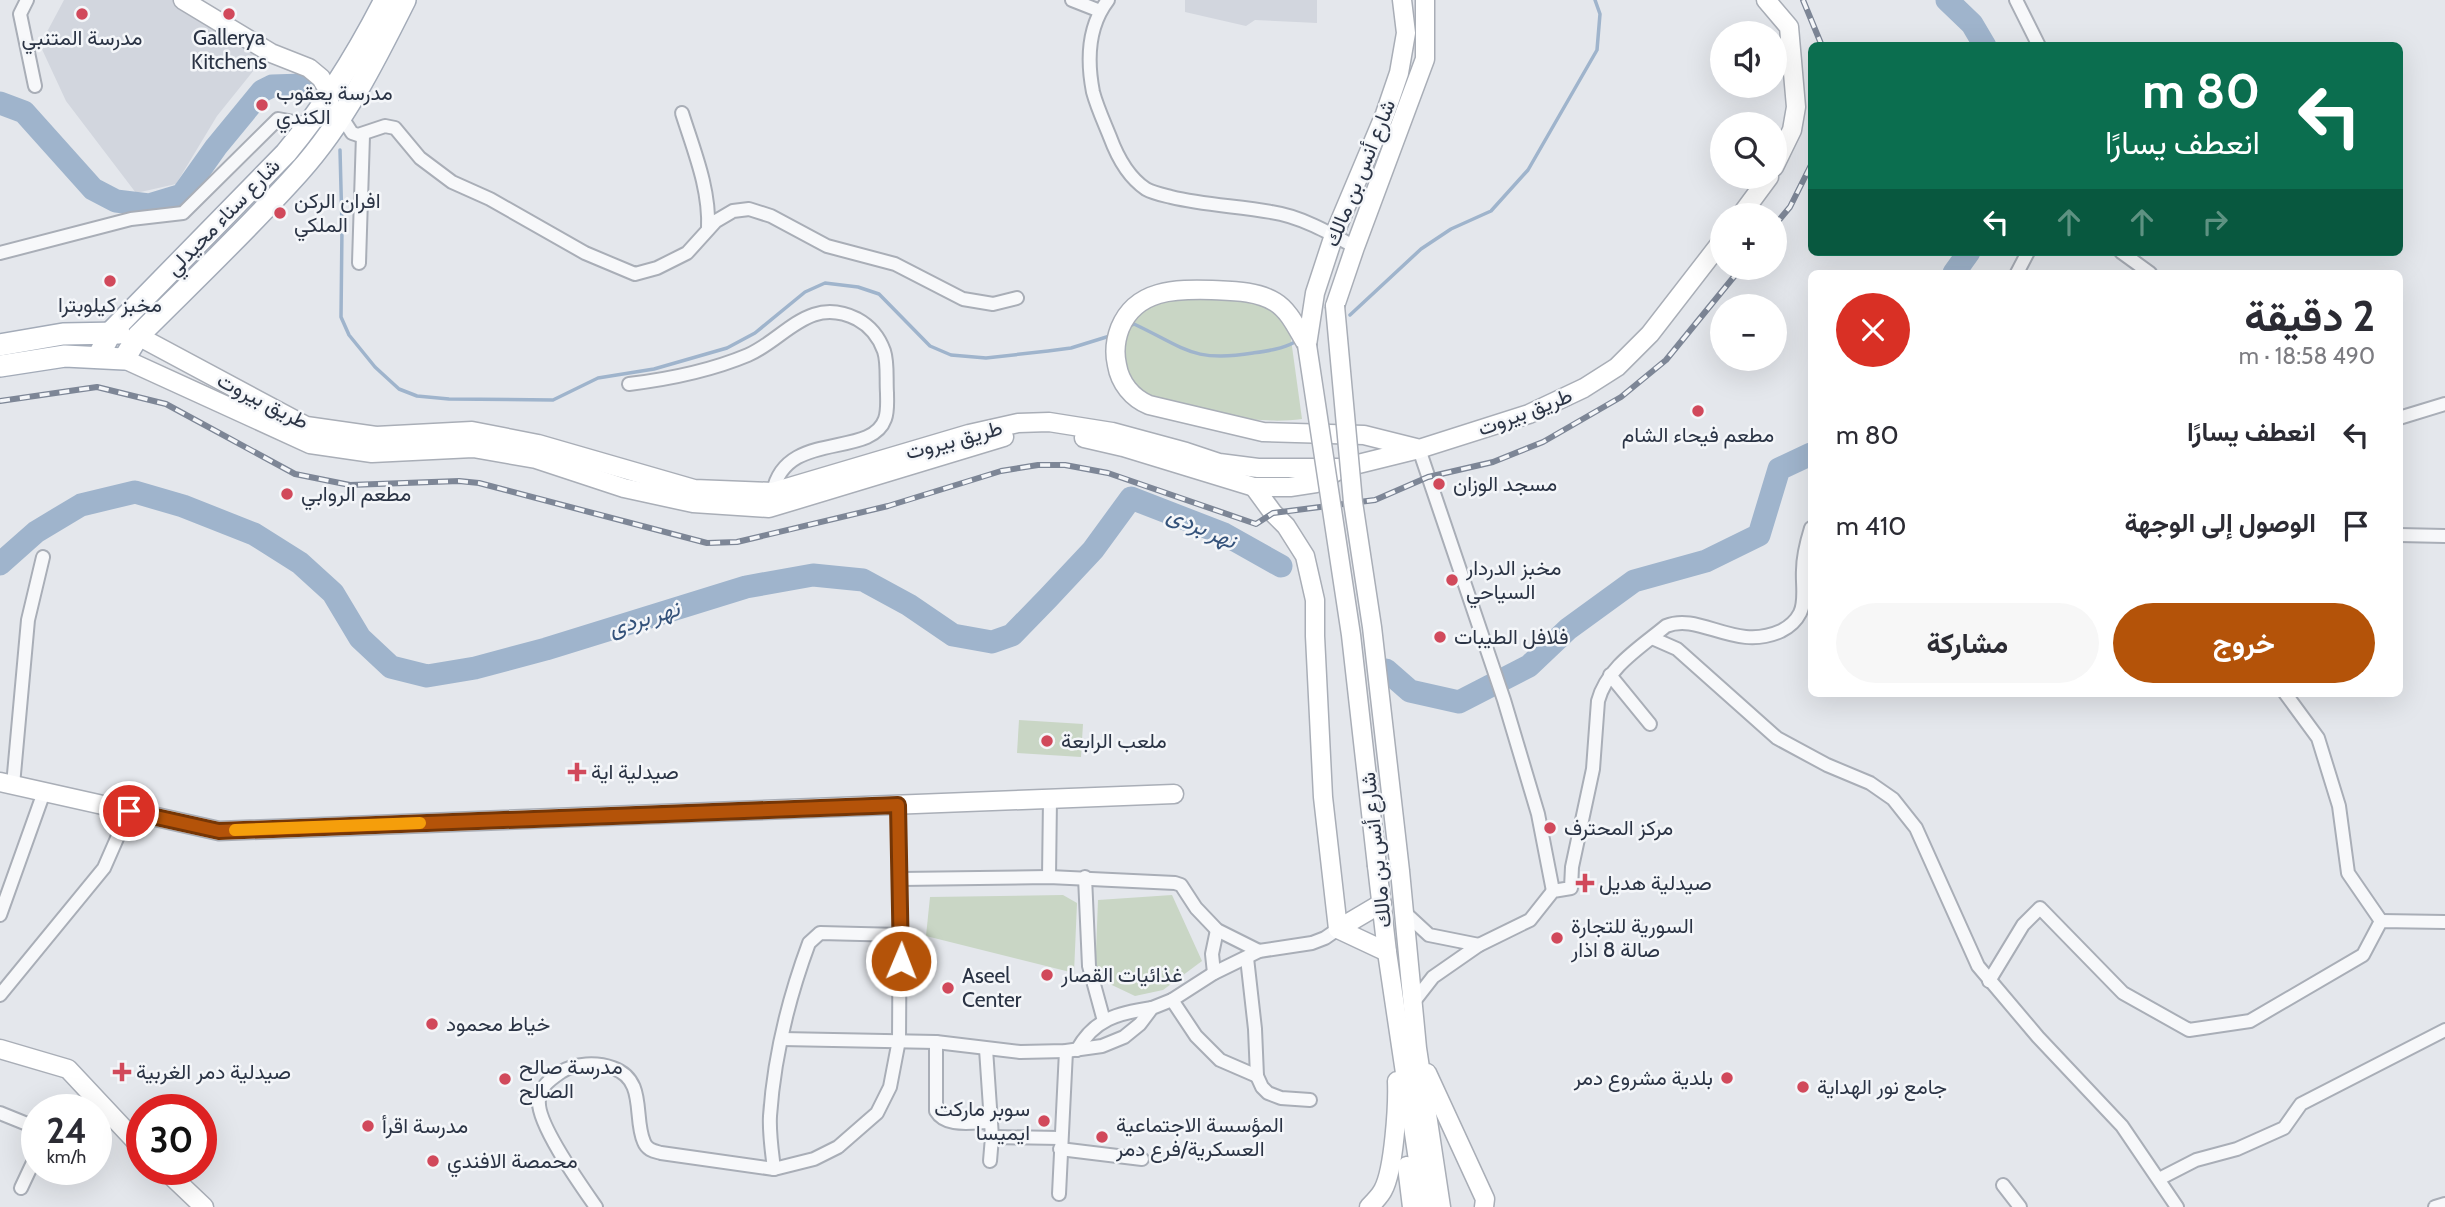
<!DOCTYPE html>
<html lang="ar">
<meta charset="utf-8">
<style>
:root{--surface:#fff;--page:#f7f7f7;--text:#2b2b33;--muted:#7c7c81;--accent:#b45309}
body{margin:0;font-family:Cabin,Vazirmatn,sans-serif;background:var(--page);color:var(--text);direction:rtl;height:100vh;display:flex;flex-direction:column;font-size:26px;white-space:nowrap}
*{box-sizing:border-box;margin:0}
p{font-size:23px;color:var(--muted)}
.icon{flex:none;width:38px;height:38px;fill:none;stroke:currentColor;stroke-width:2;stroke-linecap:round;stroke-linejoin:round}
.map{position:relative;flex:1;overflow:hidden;direction:ltr}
.drawer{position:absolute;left:1808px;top:270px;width:595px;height:427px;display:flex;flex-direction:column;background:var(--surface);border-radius:10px;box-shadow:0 7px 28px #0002;direction:rtl}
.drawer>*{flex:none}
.top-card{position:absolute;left:1808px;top:42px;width:595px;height:214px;border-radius:10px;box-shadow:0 7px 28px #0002;direction:rtl;background:#0b6e4f;color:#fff;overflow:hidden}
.fabs{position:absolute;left:1710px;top:21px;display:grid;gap:14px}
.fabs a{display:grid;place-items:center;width:77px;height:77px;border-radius:50%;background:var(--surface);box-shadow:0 7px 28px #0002;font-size:35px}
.speed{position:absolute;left:21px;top:1094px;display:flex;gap:14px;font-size:35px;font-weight:700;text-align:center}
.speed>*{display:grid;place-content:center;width:91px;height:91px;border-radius:50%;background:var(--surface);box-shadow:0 7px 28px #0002;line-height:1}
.speed small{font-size:18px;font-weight:400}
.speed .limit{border:10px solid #d22;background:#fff;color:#111}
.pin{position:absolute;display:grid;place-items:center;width:60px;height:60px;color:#fff;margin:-30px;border:4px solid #fff;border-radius:50%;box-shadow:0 2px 7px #0007}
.me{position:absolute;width:77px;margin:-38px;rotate:1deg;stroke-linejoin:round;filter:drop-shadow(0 0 5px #0008)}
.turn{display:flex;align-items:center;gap:24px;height:147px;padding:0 28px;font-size:32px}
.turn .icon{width:91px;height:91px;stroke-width:2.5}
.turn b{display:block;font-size:49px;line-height:60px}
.lanes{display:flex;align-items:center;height:66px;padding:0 28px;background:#0003;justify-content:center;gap:35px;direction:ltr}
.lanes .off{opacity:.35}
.round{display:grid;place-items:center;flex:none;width:74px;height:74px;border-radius:37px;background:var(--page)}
.headline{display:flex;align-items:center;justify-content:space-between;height:119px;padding:0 28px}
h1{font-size:42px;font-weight:700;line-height:52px}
.cta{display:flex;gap:14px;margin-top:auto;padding:14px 28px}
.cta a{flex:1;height:80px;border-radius:42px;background:var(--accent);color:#fff;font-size:28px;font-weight:700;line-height:80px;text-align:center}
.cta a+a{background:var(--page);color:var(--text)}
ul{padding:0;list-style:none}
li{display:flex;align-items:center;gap:21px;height:91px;padding:0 28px}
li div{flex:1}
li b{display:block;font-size:26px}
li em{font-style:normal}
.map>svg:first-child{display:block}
.built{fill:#d2d6de}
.green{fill:#c9d6c5}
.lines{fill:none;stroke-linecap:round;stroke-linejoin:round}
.stream{stroke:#9fb4cc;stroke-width:3.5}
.river{stroke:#9fb4cc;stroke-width:23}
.street-casing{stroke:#a9aeb7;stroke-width:16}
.secondary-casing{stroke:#a9aeb7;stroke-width:21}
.primary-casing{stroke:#a3abb8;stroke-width:24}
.street{stroke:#f7f8fa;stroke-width:12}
.secondary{stroke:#fff;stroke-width:18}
.primary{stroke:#fff;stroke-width:21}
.rail-casing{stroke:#7d8696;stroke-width:6}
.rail{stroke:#f4f6f9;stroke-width:3.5;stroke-dasharray:10;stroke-linecap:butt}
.secondary-bridge-casing{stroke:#a9aeb7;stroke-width:21;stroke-linecap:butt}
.secondary-bridge{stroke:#fff;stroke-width:18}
.route-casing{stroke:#753606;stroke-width:18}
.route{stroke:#b45309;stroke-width:12}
.slow{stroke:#f59e0b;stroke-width:12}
.poi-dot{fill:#d1495b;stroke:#f4f6f9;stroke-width:2.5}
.labels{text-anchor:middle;stroke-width:5;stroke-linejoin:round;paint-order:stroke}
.poi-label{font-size:21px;fill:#2b3445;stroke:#f4f6f9;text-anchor:start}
.street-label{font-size:21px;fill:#2b3445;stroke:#f4f6f9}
.water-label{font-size:23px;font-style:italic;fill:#34527a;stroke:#f4f6f9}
</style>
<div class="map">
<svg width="2445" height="1207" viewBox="0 0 2445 1207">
<rect width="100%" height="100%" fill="#e4e7ec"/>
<!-- built -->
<g class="built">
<polygon points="64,0 174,0 262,60 217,116 176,184 136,193 66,101 40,45"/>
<polygon points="1185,0 1317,0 1317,23 1255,20 1246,26 1185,12"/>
</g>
<!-- green -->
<g class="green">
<path d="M1172,297L1245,299L1269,308L1277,314L1290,332L1302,419C1251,426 1201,409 1152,397C1126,384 1117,353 1130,328C1133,321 1136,314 1142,310C1151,304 1163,301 1172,297Z"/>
<polygon points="1019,720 1083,724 1081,757 1017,753"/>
<polygon points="1063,895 1077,903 1074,973 926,936 930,897"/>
<polygon points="1172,895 1202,961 1163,990 1135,996 1095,977 1098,900"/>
</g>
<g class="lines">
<!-- stream -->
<g class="stream">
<polyline points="340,150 342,227 341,317 349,335 375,367 399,389 417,396 449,399 553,400 598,378 654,369 727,348 755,333 805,292 825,283 858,287 879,294 930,346 951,355 986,358 1048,351 1071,348 1113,335"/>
<polyline points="1350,315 1421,249 1451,229 1491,211 1528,170 1597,50 1600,14 1595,0"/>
<path d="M1128,327L1134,324C1185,348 1193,363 1253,353C1267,351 1282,349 1295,342"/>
</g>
<!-- river -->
<g class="river">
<polyline points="1947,0 1972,24 1985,46"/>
<polyline points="0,103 24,112 93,189 116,201 149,205 182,195 216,147 262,91 272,86 303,85"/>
<polyline points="1954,273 1969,252"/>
<polyline points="0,564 36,532 81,505 135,492 183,506 254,534 300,563 333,593 360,638 391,667 427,676 475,668 546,649 746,587 813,575 863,580 909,605 953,635 992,642 1012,635 1048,598 1093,550 1131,498 1224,534 1281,566"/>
<polyline points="1386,670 1410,691 1459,702 1529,666 1568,629 1634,581 1706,561 1759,535 1779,469 1811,454"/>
</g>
<!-- street casing -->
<g class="street-casing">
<g id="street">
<polyline points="27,0 20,14 35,86"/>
<polyline points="1072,0 1100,11"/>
<path d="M1108,0C1088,26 1087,61 1093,92C1097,107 1104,122 1110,137C1117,156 1128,177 1146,189C1153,193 1163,195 1171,197C1204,205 1238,206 1271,212C1300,216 1330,233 1355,247"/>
<polyline points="2016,0 2039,46"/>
<path d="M682,113C694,151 710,189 708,229"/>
<polyline points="341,116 352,133 358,135 385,126 395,128 420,158 452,182 490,199 585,253 635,274 657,268 687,253 716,221 733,211 749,209 771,216 827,246 895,264 963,299 993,304 1017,298"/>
<polyline points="2121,252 2150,273"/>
<polyline points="0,253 131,219 183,213 278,119 310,125"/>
<polyline points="359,263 363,135"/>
<polyline points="2017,273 2028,252"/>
<path d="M629,384C670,379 710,371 748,355C785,339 809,295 857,319C870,326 879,337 884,351C888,363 886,379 887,393C887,401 888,411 885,419C871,459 785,429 773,492"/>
<polyline points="2399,418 2445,404"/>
<polyline points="1419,449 1504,700 1538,814 1553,891"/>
<polyline points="2399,535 2445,536"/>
<polyline points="1652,638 1677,649 1777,738 1827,765 1870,783 1893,799 1916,828 1978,966 2038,1037 2122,1126 2177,1207"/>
<polyline points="1610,675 1650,724"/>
<polyline points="2285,693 2318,738 2339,806 2348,873 2381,921"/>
<polyline points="13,785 28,620 43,557"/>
<polyline points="898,805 900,879"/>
<polyline points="1049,877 1050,799"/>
<polyline points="1085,877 1089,966 1104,1021"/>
<polyline points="1403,911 1429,935 1479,945"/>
<polyline points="0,915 44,792"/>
<polyline points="1247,958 1255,1029 1257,1076 1262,1087 1268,1093 1281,1098 1310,1100"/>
<polyline points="1214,973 1212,954 1217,930"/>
<polyline points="1989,981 2023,925 2040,908 2123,993 2189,1030 2250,1021 2363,955 2381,921 2445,922"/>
<polyline points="0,995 104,868 129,811"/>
<polyline points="1172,1000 1196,1036 1220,1060 1257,1076"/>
<path d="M1412,1004L1433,977L1479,945L1530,920L1553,891L1571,888L1572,867L1593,769L1598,701C1607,667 1641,647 1666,626C1700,612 1735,652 1781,631C1789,627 1796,621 1800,613C1806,601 1802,583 1803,570C1803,556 1807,541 1811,528"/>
<polyline points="782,1039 936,1042 1020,1052 1066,1051 1102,1046 1124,1037 1140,1024 1152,1008 1172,1000 1214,973 1259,951 1312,943 1325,938 1338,929"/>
<path d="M936,1042V1111C946,1128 972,1122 991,1122"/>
<polyline points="986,1049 992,1137 990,1161"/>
<path d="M1077,1050C1094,1019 1118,1013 1152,1008"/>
<polyline points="0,1113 37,1128"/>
<polyline points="992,1137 1060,1138"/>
<polyline points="1060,1149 1142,1159"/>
<path d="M774,1169C772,1152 769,1133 770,1116C774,1058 789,997 809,943L820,933L901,935"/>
<polyline points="2159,1179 2196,1160 2237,1149 2284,1128 2301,1104 2445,1030"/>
<polyline points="2003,1185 2020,1207"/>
<polyline points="21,1188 37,1154"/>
<polyline points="1059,1194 1066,1051"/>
<path d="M596,1207C582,1187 536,1123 539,1100C540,1086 551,1079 561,1072C575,1063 597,1062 613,1068C647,1080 633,1118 644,1142C647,1150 654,1151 661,1153L774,1169L814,1159L838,1147L877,1113L890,1087L899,1040L900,879L1049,877L1175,883L1181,885L1196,908L1217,930L1259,951"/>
<polyline points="2435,1207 2445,1204"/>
</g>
</g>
<!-- secondary casing -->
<g class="secondary-casing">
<g id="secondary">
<polyline points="183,0 271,53 309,68 321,78 328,90 327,101 330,105"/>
<polyline points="1766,0 1789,27 1796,107 1792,130 1774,167"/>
<polyline points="1741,215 1769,177"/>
<polyline points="1335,306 1355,247 1425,59 1425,0"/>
<polyline points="138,336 306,426 376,436 472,431 538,444 694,489 773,492 969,434 1018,423 1049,422 1112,432 1186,452 1219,463 1258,468 1342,468 1419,449 1529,414 1584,388 1617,367 1650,334 1722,241"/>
<path d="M1307,345C1298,331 1290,311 1275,302C1257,291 1233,291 1212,290C1176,289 1136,289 1120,328C1115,341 1114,352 1117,365C1120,383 1132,398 1149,405L1263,432L1364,435L1416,448"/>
<polyline points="1307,345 1315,293 1334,235 1385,114 1399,73 1406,33 1402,0"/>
<polyline points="124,359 310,444 372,453 473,448 536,459 624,488 693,503 769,508 1004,437"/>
<polyline points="1084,438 1123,447 1254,487 1290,487 1316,483 1339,470"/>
<polyline points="1254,487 1273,513 1286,526 1305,556 1315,600 1315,636 1323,797 1338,929 1387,952"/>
<polyline points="0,782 219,831 1174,794"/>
<polyline points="1377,866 1387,952 1425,1207"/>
<polyline points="1400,871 1417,1048 1441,1207"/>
<polyline points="1338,929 1382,903"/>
<polyline points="0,1049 68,1069 142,1148"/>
<polyline points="1427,1073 1485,1199 1484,1207"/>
<polyline points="1407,1166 1412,1207"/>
<polyline points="164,1169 204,1207"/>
<path d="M1369,1207C1374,1202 1380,1196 1383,1190C1394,1170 1398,1105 1397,1081"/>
</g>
</g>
<!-- primary casing -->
<g class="primary-casing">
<g id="primary">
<polyline points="0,345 63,334 119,333"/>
<path d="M98,357L111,332L286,153C325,106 357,55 385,0"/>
<path d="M0,366L65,356L124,359L138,336C192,282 248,229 299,172C344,122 375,60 405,0"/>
</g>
</g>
<!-- street -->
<use href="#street" class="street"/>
<!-- secondary -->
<use href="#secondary" class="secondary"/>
<!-- primary -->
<use href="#primary" class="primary"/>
<!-- rail casing -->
<g class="rail-casing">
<g id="rail">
<polyline points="1803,0 1822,46"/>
<polyline points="1774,226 1790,207 1811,165"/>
<polyline points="0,401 97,387 166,404 295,474 350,485 459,481 479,483 707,543 737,542 888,506 1001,471 1038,465 1065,465 1108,473 1256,524 1273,513 1375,500 1428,477 1493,462 1543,442 1621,397 1666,360 1741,268"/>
</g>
</g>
<!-- rail -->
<use href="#rail" class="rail"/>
<!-- secondary-bridge casing -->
<g class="secondary-bridge-casing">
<g id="secondary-bridge">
<polyline points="1335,306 1353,502 1372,627 1400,871"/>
<polyline points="1307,345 1351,635 1377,866"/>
</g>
</g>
<!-- secondary-bridge -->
<use href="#secondary-bridge" class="secondary-bridge"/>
</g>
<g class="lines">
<!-- route casing -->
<g class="route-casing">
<polyline id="route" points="129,811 219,831 898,805 901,961"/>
</g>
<!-- route -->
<use href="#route" class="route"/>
<!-- slow -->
<polyline class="slow" points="235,830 420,823"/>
</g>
<!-- markers -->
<g class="poi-dot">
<circle cx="82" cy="14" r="7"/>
<circle cx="229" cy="14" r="7"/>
<circle cx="262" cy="105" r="7"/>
<circle cx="280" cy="213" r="7"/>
<circle cx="110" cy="281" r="7"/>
<circle cx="1698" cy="411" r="7"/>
<circle cx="1439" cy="484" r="7"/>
<circle cx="287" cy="494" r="7"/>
<circle cx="1452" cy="580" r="7"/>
<circle cx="1440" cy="637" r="7"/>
<circle cx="1047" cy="741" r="7"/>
<path d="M573.5 761.5h7v7h7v7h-7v7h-7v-7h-7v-7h7z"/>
<circle cx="1550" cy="828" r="7"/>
<path d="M1581.5 872.5h7v7h7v7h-7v7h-7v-7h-7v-7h7z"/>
<circle cx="1557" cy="938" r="7"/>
<circle cx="1047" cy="975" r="7"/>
<circle cx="948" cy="988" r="7"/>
<circle cx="432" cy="1024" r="7"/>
<path d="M118.5 1061.5h7v7h7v7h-7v7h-7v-7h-7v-7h7z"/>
<circle cx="1727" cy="1078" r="7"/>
<circle cx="505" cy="1079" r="7"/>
<circle cx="1803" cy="1087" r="7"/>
<circle cx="1044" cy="1121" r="7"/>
<circle cx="368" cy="1126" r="7"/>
<circle cx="1102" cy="1137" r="7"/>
<circle cx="433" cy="1161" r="7"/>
</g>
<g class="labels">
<!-- poi labels -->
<g class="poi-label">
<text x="82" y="45" text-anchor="middle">مدرسة المتنبي</text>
<text x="229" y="45" text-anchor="middle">Gallerya<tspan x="229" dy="24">Kitchens</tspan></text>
<text x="276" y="100">مدرسة يعقوب<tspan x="276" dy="24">الكندي</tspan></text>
<text x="294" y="208">افران الركن<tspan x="294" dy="24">الملكي</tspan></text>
<text x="110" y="312" text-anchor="middle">مخبز كيلوبترا</text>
<text x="1698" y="442" text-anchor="middle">مطعم فيحاء الشام</text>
<text x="1453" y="491">مسجد الوزان</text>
<text x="301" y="501">مطعم الروابي</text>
<text x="1466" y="575">مخبز الدردار<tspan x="1466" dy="24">السياحي</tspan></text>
<text x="1454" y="644">فلافل الطيبات</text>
<text x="1061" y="748">ملعب الرابعة</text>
<text x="591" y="779">صيدلية اية</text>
<text x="1564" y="835">مركز المحترف</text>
<text x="1599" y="890">صيدلية هديل</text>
<text x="1571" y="933">السورية للتجارة<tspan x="1571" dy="24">صالة 8 اذار</tspan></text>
<text x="1061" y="982">غذائيات القصار</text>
<text x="962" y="983">Aseel<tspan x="962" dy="24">Center</tspan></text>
<text x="446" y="1031">خياط محمود</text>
<text x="519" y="1074">مدرسة صالح<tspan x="519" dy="24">الصالح</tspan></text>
<text x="136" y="1079">صيدلية دمر الغربية</text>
<text x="1713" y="1085" text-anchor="end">بلدية مشروع دمر</text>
<text x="1817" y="1094">جامع نور الهداية</text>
<text x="1030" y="1116" text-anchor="end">سوبر ماركت<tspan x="1030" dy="24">ايميسا</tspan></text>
<text x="1116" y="1132">المؤسسة الاجتماعية<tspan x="1116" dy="24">العسكرية/فرع دمر</tspan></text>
<text x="382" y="1133">مدرسة اقرأ</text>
<text x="447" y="1168">محمصة الافندي</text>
</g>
<!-- street labels -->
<g class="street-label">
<text transform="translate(1360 173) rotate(-68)" y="7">شارع أنس بن مالك</text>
<text transform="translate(223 217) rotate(-46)" y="7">شارع سناء محيدلي</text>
<text transform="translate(263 401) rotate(27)" y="7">طريق بيروت</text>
<text transform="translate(1525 412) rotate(-21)" y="7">طريق بيروت</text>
<text transform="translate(954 440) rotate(-15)" y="7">طريق بيروت</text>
<text transform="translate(1376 850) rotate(-96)" y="7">شارع أنس بن مالك</text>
</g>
<!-- water labels -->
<g class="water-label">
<text transform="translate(1202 527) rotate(24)" y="8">نهر بردى</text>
<text transform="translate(644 618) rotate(-17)" y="8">نهر بردى</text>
</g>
</g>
</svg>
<div class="fabs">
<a><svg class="icon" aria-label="sound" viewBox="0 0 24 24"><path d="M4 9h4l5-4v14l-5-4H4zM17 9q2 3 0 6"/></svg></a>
<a><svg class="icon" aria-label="search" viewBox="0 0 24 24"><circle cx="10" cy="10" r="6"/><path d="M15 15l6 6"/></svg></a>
<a>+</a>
<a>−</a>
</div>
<div class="speed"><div>24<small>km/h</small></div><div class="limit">30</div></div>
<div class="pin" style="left:129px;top:811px;background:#d93025"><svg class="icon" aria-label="arrive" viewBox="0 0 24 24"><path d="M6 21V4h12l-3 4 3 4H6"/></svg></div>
<svg class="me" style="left:901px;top:961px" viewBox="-20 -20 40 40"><circle r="17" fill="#b45309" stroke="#fff" stroke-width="3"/><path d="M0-11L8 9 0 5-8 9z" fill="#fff"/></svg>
<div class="top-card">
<div class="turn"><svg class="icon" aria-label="left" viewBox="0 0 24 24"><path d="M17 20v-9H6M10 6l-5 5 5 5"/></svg><div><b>80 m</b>انعطف يسارًا</div></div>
<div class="lanes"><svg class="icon" aria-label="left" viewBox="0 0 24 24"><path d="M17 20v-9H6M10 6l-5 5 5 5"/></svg><svg class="icon off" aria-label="ahead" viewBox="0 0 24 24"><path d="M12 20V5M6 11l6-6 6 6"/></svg><svg class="icon off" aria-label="ahead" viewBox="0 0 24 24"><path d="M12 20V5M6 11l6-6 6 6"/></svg><svg class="icon off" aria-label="right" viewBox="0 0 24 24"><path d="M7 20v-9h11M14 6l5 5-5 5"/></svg></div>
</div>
<section class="drawer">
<div class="headline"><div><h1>2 دقيقة</h1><p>490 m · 18:58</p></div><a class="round" style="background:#d93025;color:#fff"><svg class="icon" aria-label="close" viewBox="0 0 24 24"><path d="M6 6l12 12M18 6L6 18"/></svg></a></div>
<ul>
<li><svg class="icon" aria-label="left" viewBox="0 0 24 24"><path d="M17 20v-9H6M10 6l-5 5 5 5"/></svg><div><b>انعطف يسارًا</b></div><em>80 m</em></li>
<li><svg class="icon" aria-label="arrive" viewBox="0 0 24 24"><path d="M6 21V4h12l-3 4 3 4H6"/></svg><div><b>الوصول إلى الوجهة</b></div><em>410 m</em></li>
</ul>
<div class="cta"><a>خروج</a><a>مشاركة</a></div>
</section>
</div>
